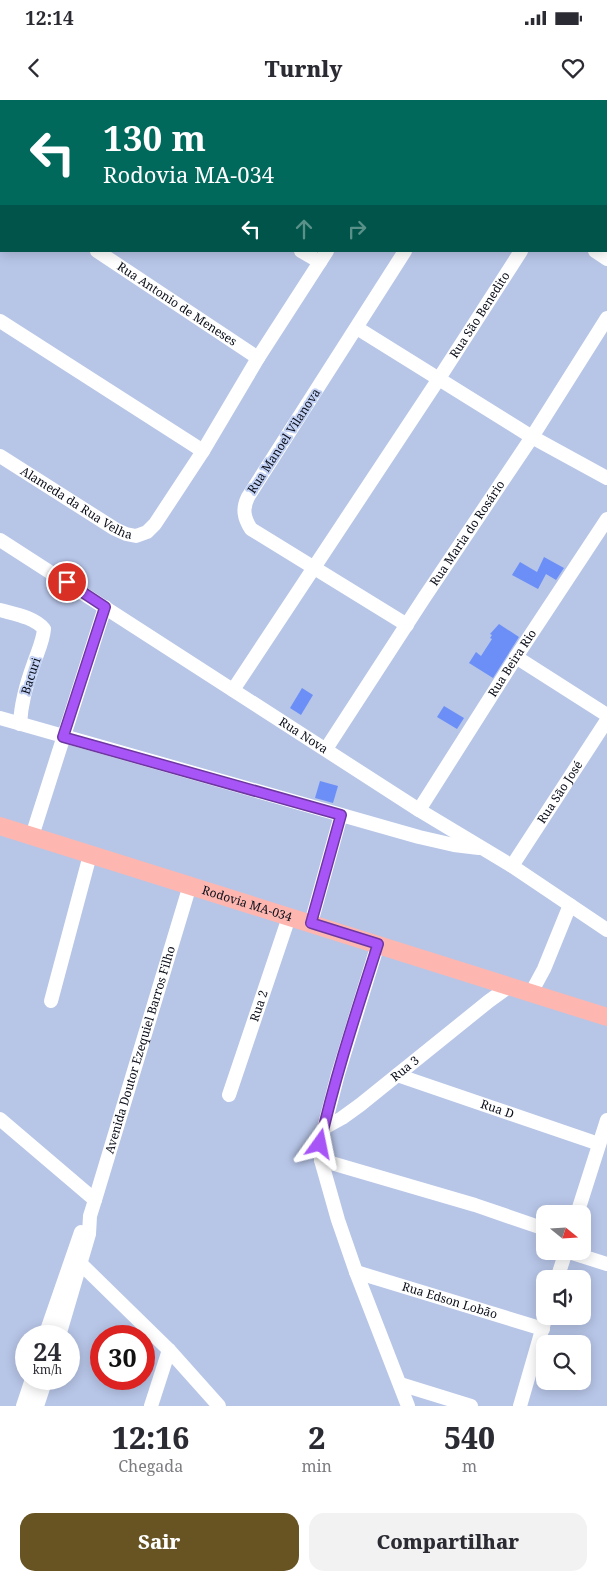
<!DOCTYPE html>
<html lang="pt">
<meta charset="utf-8">
<style>
:root{--surface:#fff;--page:#f2f2f3;--text:#2b2b33;--muted:#7c7c81;--accent:#685423}
body{margin:0;font-family:"Noto Serif",serif;background:var(--page);color:var(--text);height:100vh;display:flex;flex-direction:column;font-size:19px;white-space:nowrap}
*{box-sizing:border-box;margin:0}
p{font-size:16px;color:var(--muted)}
.icon{flex:none;width:28px;height:28px;fill:none;stroke:currentColor;stroke-width:2;stroke-linecap:round;stroke-linejoin:round}
.map{position:relative;height:1306px;overflow:hidden}
.sheet{display:flex;flex-direction:column;background:var(--surface);flex:1}
.sheet>*{flex:none}
.top-card{position:absolute;left:0px;top:0px;width:608px;height:152px;box-shadow:0 2px 12px #0003;background:#00695c;color:#fff;overflow:hidden}
.needle{width:32px;rotate:108deg}
.buttons{position:absolute;left:536px;top:1105px;display:grid;gap:10px}
.buttons a{display:grid;place-items:center;width:55px;height:55px;border-radius:10px;background:var(--surface);box-shadow:0 2px 12px #0003;font-size:25px}
.speed{position:absolute;left:15px;top:1225px;display:flex;gap:10px;font-size:25px;font-weight:700;text-align:center}
.speed>*{display:grid;place-content:center;width:65px;height:65px;border-radius:50%;background:var(--surface);box-shadow:0 2px 12px #0003;line-height:1}
.speed small{font-size:12px;font-weight:400}
.speed .limit{border:8px solid #d22;background:#fff;color:#111}
.pin{position:absolute;display:grid;place-items:center;width:42px;height:42px;color:#fff;margin:-21px;border:2px solid #fff;border-radius:50%;box-shadow:0 1px 5px #0007}
.me{position:absolute;width:55px;margin:-28px;rotate:12deg;stroke-linejoin:round;filter:drop-shadow(0 0 4px #0008)}
.turn{display:flex;align-items:center;gap:18px;height:105px;padding:0 20px;font-size:22px}
.turn .icon{width:65px;height:65px;stroke-width:2.5}
.turn b{display:block;font-size:35px;line-height:42px}
.lanes{display:flex;align-items:center;height:48px;padding:0 20px;background:#0003;justify-content:center;gap:25px;direction:ltr}
.lanes .off{opacity:.35}
.eta{display:flex;justify-content:space-evenly;align-items:center;height:85px;text-align:center}
.eta b{font-size:30px;font-weight:800;line-height:35px}
.button{display:flex;gap:10px;margin-top:auto;padding:10px 20px}
.button a{flex:1;height:58px;border-radius:15px;background:var(--accent);color:#fff;font-size:20px;font-weight:800;line-height:58px;text-align:center}
.button a+a{background:var(--page);color:var(--text)}
.status{display:flex;justify-content:space-between;align-items:center;height:35px;padding:0 25px;background:var(--surface);direction:ltr}
.status svg{height:14px;fill:currentColor}
header{display:flex;justify-content:space-between;align-items:center;height:65px;padding:0 20px;background:var(--surface);font-size:22px;font-weight:800}
.map>svg:first-child{display:block}
.building{fill:#6b8ff6}
.lines{fill:none;stroke-linecap:round;stroke-linejoin:round}
.minor{stroke:#fff;stroke-width:14}
.major{stroke:#feb7b0;stroke-width:18}
.route-casing{stroke:#6d37a1;stroke-width:12}
.route{stroke:#a855f7;stroke-width:9}
.labels{text-anchor:middle;stroke-width:4;stroke-linejoin:round;paint-order:stroke}
.street-label{font-size:12px;fill:#0a0e19;stroke:#c3d2f4}
</style>
<div class="status"><b>12:14</b><svg viewBox="0 0 49 12"><path d="M0 12V9h3v3zM5 12V6h3v6zM10 12V3h3v9zM15 12V0h3v12zM26 1h20v11H26zM47 4h2v5h-2z"/></svg></div>
<header><svg class="icon" aria-label="back" viewBox="0 0 24 24"><path d="M15 5l-7 7 7 7"/></svg>Turnly<svg class="icon" aria-label="heart" viewBox="0 0 24 24"><path d="M12 20l-8-8c-3-5 5-10 8-4 3-6 11-1 8 4z"/></svg></header>
<div class="map">
<svg width="607" height="1306" viewBox="0 0 607 1306">
<rect width="100%" height="100%" fill="#b7c5e7"/>
<!-- building -->
<g class="building">
<polygon points="544,457 564,468 556,480 546,474 538,489 512,475 520,462 537,472"/>
<polygon points="499,524 519,537 493,578 469,563 476,552 481,556 492,539 490,538 492,535 490,534"/>
<polygon points="302,588 313,595 301,615 290,608"/>
<polygon points="444,606 464,618 457,629 437,617"/>
<polygon points="320,681 338,686 333,703 315,698"/>
</g>
<g class="lines">
<!-- minor -->
<g class="minor">
<polyline points="107,0 108,1"/>
<polyline points="262,0 264,1"/>
<polyline points="192,1 194,0"/>
<polyline points="225,1 227,0"/>
<polyline points="434,1 435,0"/>
<polyline points="0,100 1,99"/>
<polyline points="0,122 1,121"/>
<path id="s1" d="M97,151L258,258"/>
<polyline points="301,151 320,162"/>
<path d="M405,151L248,397C242,409 244,418 251,429L407,525"/>
<polyline points="595,151 607,159"/>
<polyline points="0,221 203,351"/>
<polyline points="357,228 532,337 607,378"/>
<path id="s2" d="M0,356L115,429L126,434L136,436L147,432L155,424L203,351L258,258L327,151"/>
<path id="s3" d="M0,440L419,710L512,766L607,830"/>
<path d="M0,510C14,514 34,517 44,529C43,541 38,551 34,563C27,582 21,603 20,624"/>
<polyline points="516,557 607,615"/>
<path id="s4" d="M233,590L438,280L521,151"/>
<polyline points="0,618 419,737 454,745 479,748"/>
<path id="s5" d="M326,649L424,498L532,337L607,218"/>
<path id="s6" d="M419,710L516,557L607,419"/>
<polyline points="32,736 105,507"/>
<path id="s7" d="M512,766L607,620"/>
<polyline points="311,823 341,715"/>
<polyline points="531,893 544,869 570,805"/>
<polyline points="51,901 90,755"/>
<path id="s8" d="M397,975L599,1044"/>
<path id="s9" d="M229,995L289,817"/>
<polyline points="0,1019 95,1100"/>
<polyline points="324,1028 338,974 378,844"/>
<polyline points="321,1060 475,1105 545,1129"/>
<polyline points="577,1114 607,1020"/>
<polyline points="566,1151 607,1164"/>
<polyline points="80,1163 169,1250 219,1306"/>
<path id="s10" d="M356,1172L543,1229"/>
<polyline points="557,1179 566,1151"/>
<polyline points="45,1236 81,1132"/>
<path id="s11" d="M59,1236L89,1134L90,1116L95,1100L190,785"/>
<polyline points="400,1284 471,1306"/>
<polyline points="23,1306 32,1279"/>
<polyline points="37,1306 46,1279"/>
<polyline points="151,1306 169,1250"/>
<path id="s12" d="M408,1306L356,1172L338,1120L321,1060V1044L324,1028L342,1018L360,1005L489,901L510,886"/>
<polyline points="520,1306 546,1216"/>
</g>
<!-- major -->
<path class="major" id="s13" d="M0,726L607,917"/>
</g>
<g class="lines">
<!-- route casing -->
<g class="route-casing">
<path id="route" d="M67,482L105,507L63,637L341,715L311,823L378,844C357,910 335,976 320,1044"/>
</g>
<!-- route -->
<use href="#route" class="route"/>
</g>
<g class="labels">
<!-- street labels -->
<g class="street-label">
<text dy="4" stroke="none"><textPath href="#s1" startOffset="96">Rua Antonio de Meneses</textPath></text>
<text dy="4" stroke="none"><textPath href="#s4" startOffset="449">Rua São Benedito</textPath></text>
<text transform="translate(284 341) rotate(-57)" y="4">Rua Manoel Vilanova</text>
<text dy="4" stroke="none"><textPath href="#s2" startOffset="90">Alameda da Rua Velha</textPath></text>
<text dy="4" stroke="none"><textPath href="#s5" startOffset="258">Rua Maria do Rosário</textPath></text>
<text dy="4" stroke="none"><textPath href="#s6" startOffset="174">Rua Beira Rio</textPath></text>
<text transform="translate(31 576) rotate(-72)" y="4">Bacuri</text>
<text dy="4" stroke="none"><textPath href="#s3" startOffset="361">Rua Nova</textPath></text>
<text dy="4" stroke="none"><textPath href="#s7" startOffset="88">Rua São José</textPath></text>
<text dy="4" stroke="none"><textPath href="#s13" startOffset="259">Rodovia MA-034</textPath></text>
<text dy="4" stroke="none"><textPath href="#s9" startOffset="94">Rua 2</textPath></text>
<text dy="4" stroke="none"><textPath href="#s11" startOffset="298">Avenida Doutor Ezequiel Barros Filho</textPath></text>
<text dy="4" stroke="none"><textPath href="#s12" startOffset="394">Rua 3</textPath></text>
<text dy="4" stroke="none"><textPath href="#s8" startOffset="106">Rua D</textPath></text>
<text dy="4" stroke="none"><textPath href="#s10" startOffset="98">Rua Edson Lobão</textPath></text>
</g>
</g>
</svg>
<div class="buttons">
<a><svg class="needle" viewBox="-14 -14 28 28"><path d="M0-13l5 13h-10z" fill="#e53935"/><path d="M0 13l5-13h-10z" fill="#7c7c81"/></svg></a>
<a><svg class="icon" aria-label="sound" viewBox="0 0 24 24"><path d="M4 9h4l5-4v14l-5-4H4zM17 9q2 3 0 6"/></svg></a>
<a><svg class="icon" aria-label="search" viewBox="0 0 24 24"><circle cx="10" cy="10" r="6"/><path d="M15 15l6 6"/></svg></a>
</div>
<div class="speed"><div>24<small>km/h</small></div><div class="limit">30</div></div>
<div class="pin" style="left:67px;top:482px;background:#d93025"><svg class="icon" aria-label="arrive" viewBox="0 0 24 24"><path d="M6 21V4h12l-3 4 3 4H6"/></svg></div>
<svg class="me" style="left:320px;top:1044px" viewBox="-20 -20 40 40"><path d="M0-17L14 15 0 8-14 15z" fill="#a855f7" stroke="#fff" stroke-width="4"/></svg>
<div class="top-card">
<div class="turn"><svg class="icon" aria-label="left" viewBox="0 0 24 24"><path d="M17 20v-9H6M10 6l-5 5 5 5"/></svg><div><b>130 m</b>Rodovia MA-034</div></div>
<div class="lanes"><svg class="icon" aria-label="left" viewBox="0 0 24 24"><path d="M17 20v-9H6M10 6l-5 5 5 5"/></svg><svg class="icon off" aria-label="ahead" viewBox="0 0 24 24"><path d="M12 20V5M6 11l6-6 6 6"/></svg><svg class="icon off" aria-label="right" viewBox="0 0 24 24"><path d="M7 20v-9h11M14 6l5 5-5 5"/></svg></div>
</div>
</div>
<section class="sheet">
<div class="eta">
<div><b>12:16</b><p>Chegada</p></div>
<div><b>2</b><p>min</p></div>
<div><b>540</b><p>m</p></div>
</div>
<div class="button"><a>Sair</a><a>Compartilhar</a></div>
</section>
